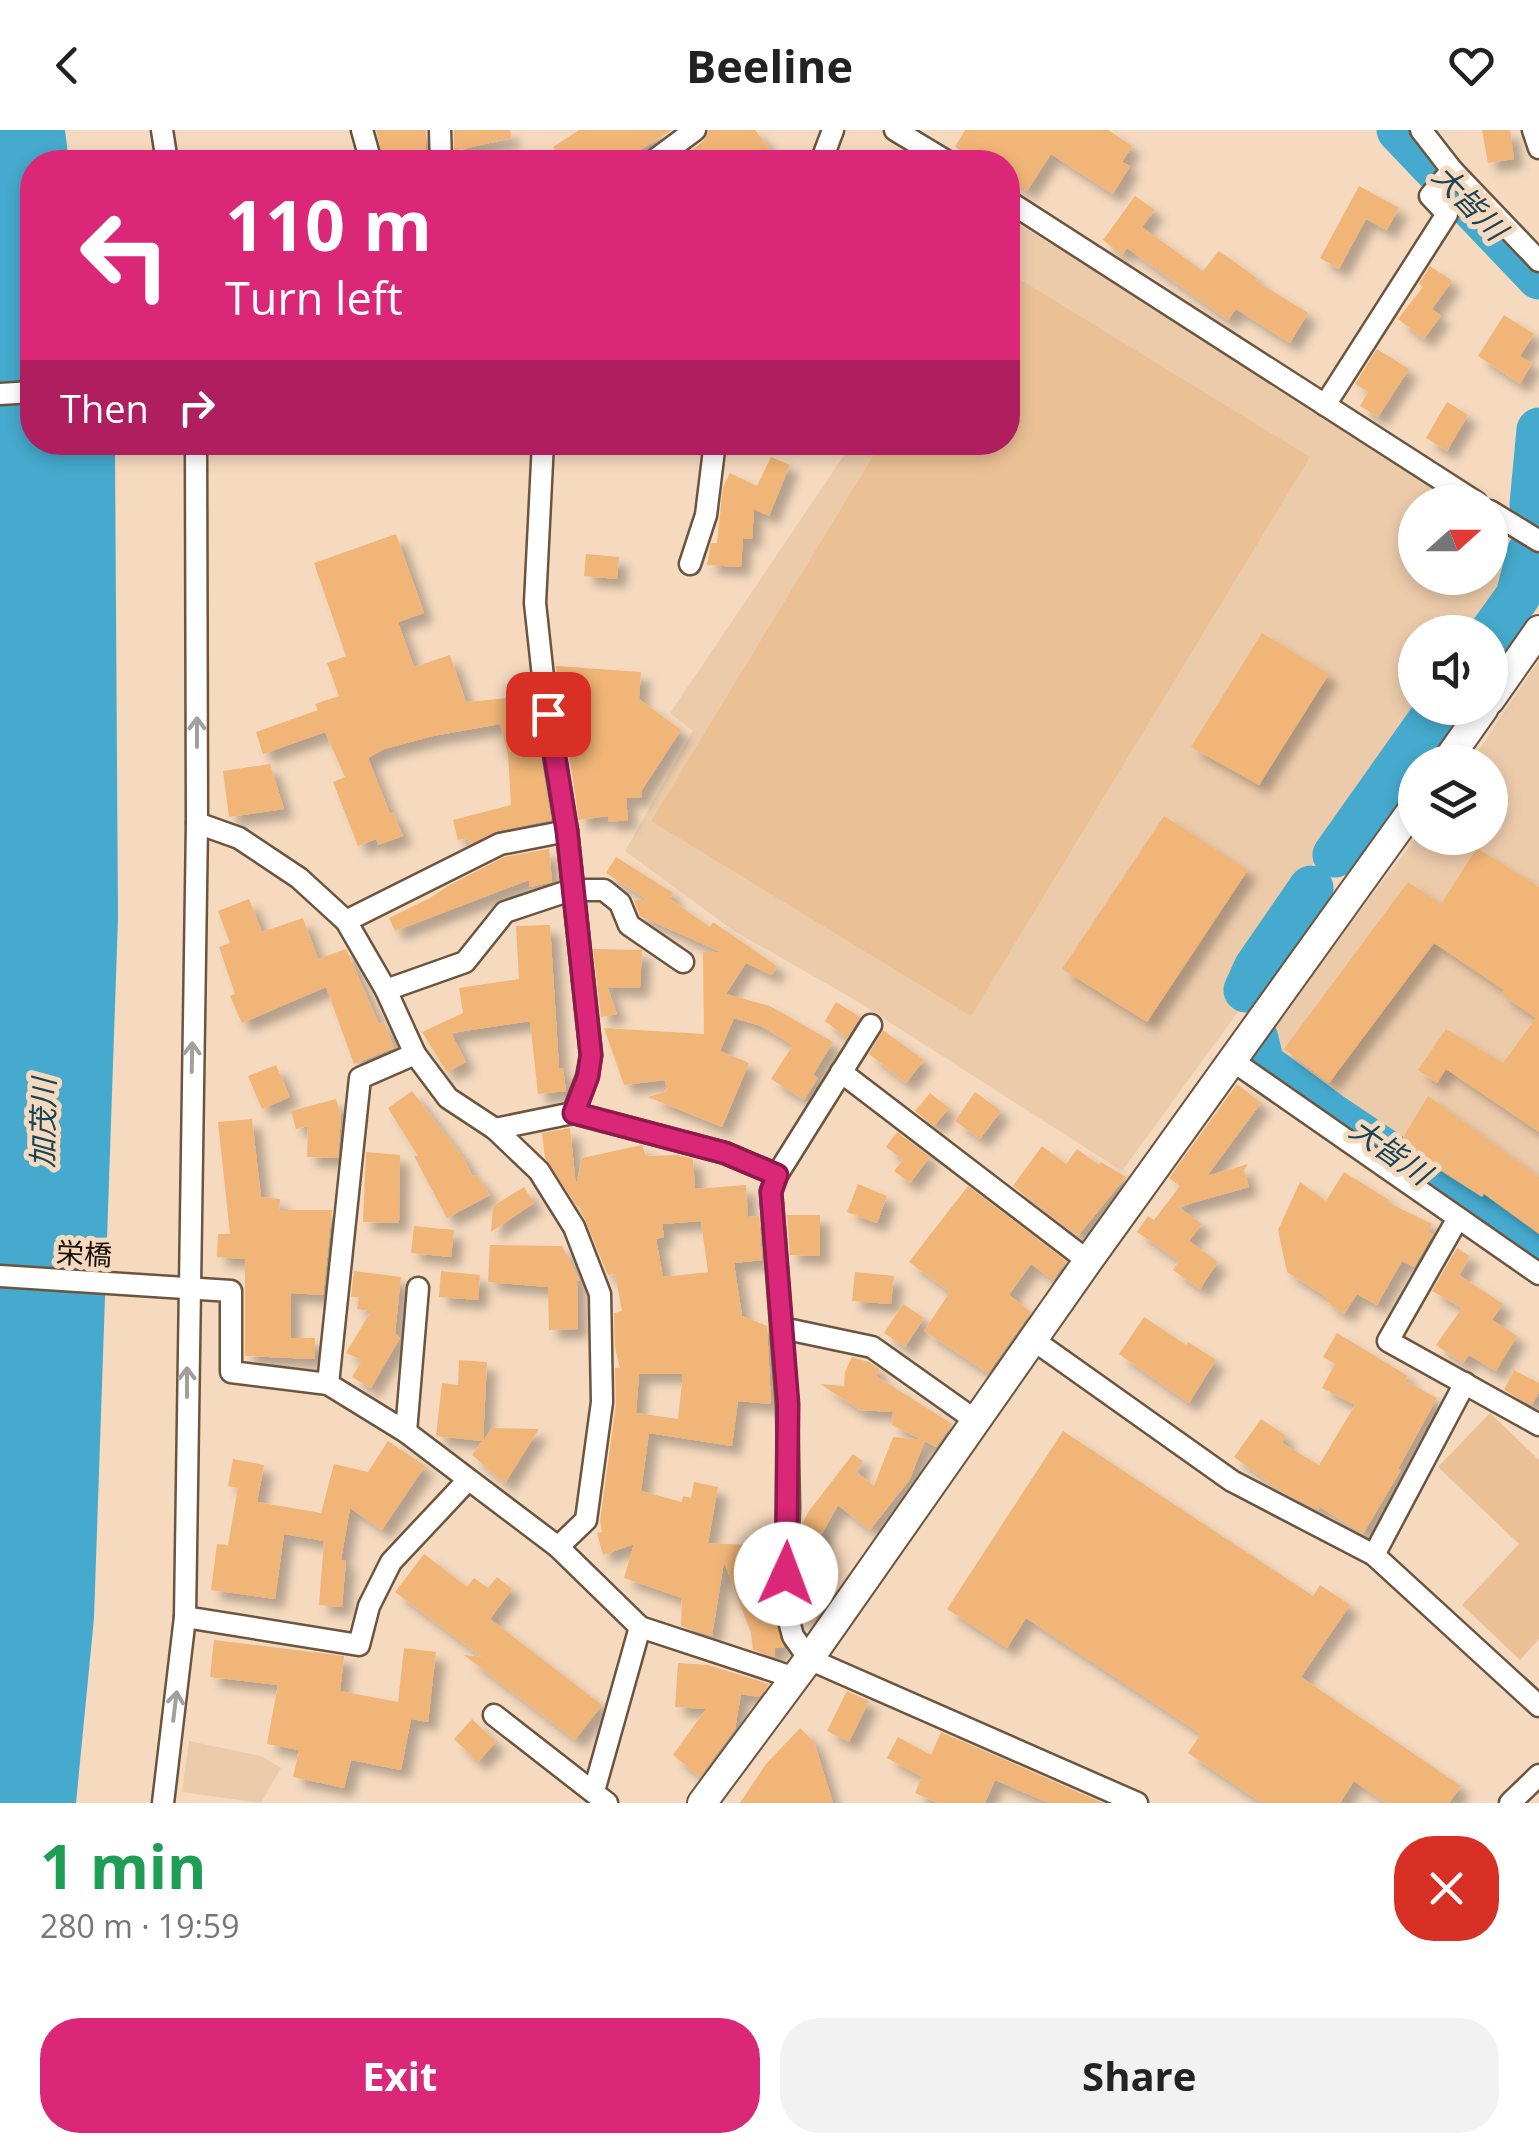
<!DOCTYPE html>
<meta charset="utf-8">
<style>
:root{--surface:#fff;--page:#f2f2f2;--text:#222;--muted:#767676;--accent:#db2777}
body{margin:0;font-family:"Open Sans","Noto Sans JP",sans-serif;background:var(--page);color:var(--text);height:100vh;display:flex;flex-direction:column;font-size:38px;white-space:nowrap}
*{box-sizing:border-box;margin:0}
p{font-size:32px;color:var(--muted)}
.icon{flex:none;width:55px;height:55px;fill:none;stroke:currentColor;stroke-width:2;stroke-linecap:round;stroke-linejoin:round}
.map{position:relative;height:1673px;overflow:hidden}
.panel{display:flex;flex-direction:column;background:var(--surface);flex:1}
.panel>*{flex:none}
.guide{position:absolute;left:20px;top:20px;width:1000px;height:305px;border-radius:40px;box-shadow:0 5px 15px #0003;background:#db2777;color:#fff;overflow:hidden}
.needle{width:65px;rotate:69deg}
.buttons{position:absolute;left:1398px;top:355px;display:grid;gap:20px}
.buttons a{display:grid;place-items:center;width:110px;height:110px;border-radius:50%;background:var(--surface);box-shadow:0 5px 15px #0003;font-size:50px}
.pin{position:absolute;display:grid;place-items:center;width:85px;height:85px;color:#fff;margin:-42px;border-radius:20px;box-shadow:0 5px 15px #0006}
.me{position:absolute;width:110px;margin:-55px;rotate:2deg;stroke-linejoin:round;filter:drop-shadow(0 0 8px #0008)}
.turn{display:flex;align-items:center;gap:35px;height:210px;padding:0 40px;font-size:45px}
.turn .icon{width:130px;height:130px;stroke-width:2.5}
.turn b{display:block;font-size:70px;line-height:85px}
.then{display:flex;align-items:center;height:95px;padding:0 40px;background:#0003;gap:20px;font-size:38px}
.round{display:grid;place-items:center;flex:none;width:105px;height:105px;border-radius:40px;background:var(--page)}
.overview{display:flex;align-items:center;justify-content:space-between;height:170px;padding:0 40px}
h1{font-size:60px;font-weight:700;line-height:75px;color:#1e9e55}
.primary-button{display:flex;gap:20px;margin-top:auto;padding:20px 40px}
.primary-button a{flex:1;height:115px;border-radius:40px;background:var(--accent);color:#fff;font-size:40px;font-weight:700;line-height:115px;text-align:center}
.primary-button a+a{background:var(--page);color:var(--text)}
header{display:flex;justify-content:space-between;align-items:center;height:130px;padding:0 40px;background:var(--surface);font-size:45px;font-weight:700}
.map>svg:first-child{display:block}
.built{fill:#eccbab}
.green{fill:#ebc095}
.water{fill:#45aace}
.lines{fill:none;stroke-linecap:round;stroke-linejoin:round}
.river{stroke:#45aace;stroke-width:45}
.building{fill:#f1b577;fill-rule:evenodd;filter:url(#shadow)}
.street-casing{stroke:#6c553e;stroke-width:25}
.secondary-casing{stroke:#6c553e;stroke-width:32}
.street{stroke:#fff;stroke-width:20}
.secondary{stroke:#fff;stroke-width:28}
.oneway{stroke:#a3a09c}
.route-casing{stroke:#8e194d;stroke-width:25}
.route{stroke:#db2777;stroke-width:18}
.labels{text-anchor:middle;stroke-width:10;stroke-linejoin:round;paint-order:stroke}
.street-label{font-size:28px;fill:#1a1108;stroke:#f5dabf}
.water-label{font-size:30px;font-style:italic;fill:#194454;stroke:#f5dabf}
</style>
<header><svg class="icon" aria-label="back" viewBox="0 0 24 24"><path d="M15 5l-7 7 7 7"/></svg>Beeline<svg class="icon" aria-label="heart" viewBox="0 0 24 24"><path d="M12 20l-8-8c-3-5 5-10 8-4 3-6 11-1 8 4z"/></svg></header>
<div class="map">
<svg width="1539" height="1673" viewBox="0 0 1539 1673">
<defs>
<filter id="shadow"><feDropShadow dx="9" dy="9" stdDeviation="5" flood-color="#0004"/></filter>
</defs>
<rect width="100%" height="100%" fill="#f5dabf"/>
<!-- built -->
<g class="built">
<polygon points="1008,88 1174,189 1453,372 1415,372 1415,448 1490,448 1490,400 1524,424 1474,502 1415,502 1415,578 1422,578 1299,754 1239,849 1240,879 1122,1041 850,867 734,801 625,721 693,601 670,583 847,321 849,313 1008,312"/>
<polygon points="1539,530 1539,1115 1292,947 1266,918 1284,879 1416,708 1490,708 1490,632 1471,632"/>
<polygon points="189,1611 261,1626 281,1638 261,1673 182,1662"/>
</g>
<!-- green -->
<g class="green">
<polygon points="1008,142 1310,327 971,886 651,691 881,313 1008,312"/>
<polygon points="1490,1283 1539,1330 1539,1509 1520,1530 1462,1475 1519,1414 1438,1337"/>
</g>
<!-- water -->
<polygon class="water" points="0,0 65,0 69,32 32,32 32,312 113,313 115,323 118,788 94,1488 76,1673 0,1673"/>
<g class="lines">
<!-- river -->
<g class="river">
<polyline points="1399,0 1539,147"/>
<polyline points="1532,374 1539,300"/>
<polyline points="1490,505 1518,466 1529,423"/>
<polyline points="1335,725 1439,578"/>
<polyline points="1246,860 1256,838 1311,758"/>
<polyline points="1256,909 1262,934 1332,986 1539,1125"/>
</g>
</g>
<!-- building -->
<g class="building">
<polygon points="376,0 426,0 425,32 384,32"/>
<polygon points="454,0 510,0 511,8 454,21"/>
<polygon points="579,0 672,0 621,32 563,32 553,17"/>
<polygon points="709,0 755,0 780,32 678,32 704,10"/>
<polygon points="965,0 1108,0 1132,16 1122,32 1130,36 1113,64 1051,24 1027,61 1008,47 1008,32 980,32 955,17"/>
<polygon points="1482,0 1510,0 1514,29 1488,33"/>
<polygon points="1359,56 1399,78 1387,100 1366,89 1339,139 1320,128"/>
<polygon points="1135,66 1155,80 1142,97 1203,141 1219,121 1257,148 1256,151 1308,183 1290,213 1236,179 1228,190 1127,118 1122,125 1103,110"/>
<polygon points="1430,136 1452,151 1432,179 1441,186 1424,209 1398,189 1423,157 1419,154"/>
<polygon points="1504,185 1534,204 1520,226 1532,233 1520,254 1478,226"/>
<polygon points="1377,219 1409,239 1378,287 1360,276 1368,262 1355,254"/>
<polygon points="1447,272 1468,285 1447,321 1426,308"/>
<polygon points="771,327 790,335 769,386 754,379 752,409 743,408 741,437 707,435 711,413 717,413 723,357 730,343 757,356"/>
<polygon points="396,404 424,483 398,492 414,537 450,525 466,572 531,566 551,690 497,701 470,714 467,708 458,710 453,690 511,675 508,624 500,594 433,606 384,619 368,628 390,684 393,682 403,706 378,715 376,709 358,716 333,652 345,647 325,602 263,624 256,602 318,580 315,574 339,566 327,533 346,526 314,433"/>
<polygon points="586,424 619,427 617,449 584,446"/>
<polygon points="1262,503 1329,544 1259,655 1191,617"/>
<polygon points="556,536 641,542 639,569 681,600 642,660 642,667 626,668 628,690 609,692 608,686 579,690"/>
<polygon points="270,634 284,679 229,687 223,641"/>
<polygon points="1164,686 1248,740 1147,892 1062,839"/>
<polygon points="1477,718 1539,757 1539,1002 1446,939 1437,953 1418,940 1446,899 1503,933 1536,888 1501,864 1504,860 1434,813 1329,953 1284,919 1408,752 1441,774"/>
<polygon points="549,719 552,752 530,757 529,750 395,801 389,788 430,768 448,756 504,727"/>
<polygon points="616,727 673,763 670,769 710,797 713,792 777,836 772,845 746,833 726,864 770,876 833,912 813,945 818,948 804,970 771,949 793,915 761,896 734,888 720,921 749,933 722,997 648,967 667,961 665,950 624,955 604,898 704,904 703,822 721,822 640,786 634,770 647,770 606,743"/>
<polygon points="249,769 262,802 303,788 318,829 346,819 379,894 384,892 394,918 354,934 326,857 242,893 230,866 235,864 219,817 230,813 218,781"/>
<polygon points="550,795 559,938 563,938 566,961 538,964 530,891 451,903 466,932 447,942 422,902 463,883 459,858 519,849 516,796"/>
<polygon points="593,819 642,820 640,858 607,857 617,884 601,887"/>
<polygon points="836,872 860,887 847,908 825,891"/>
<polygon points="883,900 924,930 906,953 869,924"/>
<polygon points="276,935 290,967 262,979 248,946"/>
<polygon points="1237,954 1261,973 1207,1046 1248,1034 1244,1040 1249,1057 1178,1077 1202,1094 1189,1111 1218,1132 1200,1159 1173,1140 1179,1131 1137,1102 1148,1086 1154,1090 1180,1056 1169,1048"/>
<polygon points="412,961 464,1029 473,1047 476,1045 490,1065 447,1088 414,1026 418,1026 388,978"/>
<polygon points="975,962 1001,981 980,1009 955,991"/>
<polygon points="930,963 949,978 934,996 915,981"/>
<polygon points="1428,966 1539,1047 1539,1104 1484,1064 1482,1067 1399,1014"/>
<polygon points="336,969 341,986 338,1028 307,1027 308,996 296,999 291,981"/>
<polygon points="252,989 261,1067 280,1069 279,1080 332,1080 323,1165 291,1163 291,1208 315,1208 315,1229 245,1226 245,1129 217,1127 218,1104 230,1104 218,992"/>
<path d="M570,998L576,1056L582,1028L642,1015L646,1026L677,1025L693,1029L695,1059L746,1055L748,1087L759,1086L762,1130L734,1133L742,1186L767,1196L771,1274L738,1271L732,1316L649,1303L641,1361L682,1372L683,1366L691,1368L694,1352L718,1357L708,1413L771,1416L769,1457L784,1517L775,1518L774,1527L753,1520L751,1503L724,1432L712,1506L681,1496L682,1468L624,1448L634,1414L603,1425L597,1403L602,1402L600,1391L616,1274L615,1238H620L615,1217L614,1183L622,1181L615,1144L608,1145L579,1076V1079L545,1028L542,1003ZM701,1091L708,1142L663,1147L656,1109L664,1107L662,1094ZM639,1244H683L678,1289L636,1283Z"/>
<polygon points="897,1002 930,1027 910,1053 894,1041 903,1030 886,1017"/>
<polygon points="1042,1016 1066,1034 1077,1019 1099,1035 1101,1032 1126,1047 1078,1106 1013,1056"/>
<polygon points="366,1022 400,1025 399,1093 363,1092"/>
<polygon points="1344,1042 1389,1070 1387,1072 1432,1094 1428,1102 1433,1104 1414,1137 1402,1131 1377,1175 1357,1164 1344,1184 1326,1171 1328,1168 1287,1142 1278,1100 1300,1052 1326,1071"/>
<polygon points="858,1054 887,1066 877,1093 847,1082"/>
<polygon points="968,1056 1066,1131 1053,1150 1031,1134 1009,1165 1031,1182 988,1243 924,1201 950,1162 909,1132"/>
<polygon points="524,1057 534,1073 491,1102 493,1076"/>
<polygon points="787,1085 820,1085 820,1126 790,1125"/>
<polygon points="414,1096 454,1100 451,1127 411,1123"/>
<polygon points="490,1115 562,1116 580,1151 577,1151 578,1199 549,1200 548,1157 488,1152"/>
<polygon points="1457,1118 1470,1126 1459,1145 1503,1174 1492,1190 1517,1206 1496,1241 1469,1225 1463,1233 1436,1215 1462,1178 1432,1161"/>
<polygon points="354,1141 401,1147 395,1203 400,1208 371,1258 352,1247 362,1230 346,1223 371,1181 357,1179 359,1167 351,1167"/>
<polygon points="441,1141 480,1145 478,1170 439,1167"/>
<polygon points="855,1142 894,1146 891,1174 852,1171"/>
<polygon points="903,1174 924,1188 905,1217 884,1203"/>
<polygon points="1144,1187 1186,1215 1188,1212 1216,1230 1189,1273 1119,1224"/>
<polygon points="1337,1203 1408,1246 1405,1251 1437,1268 1398,1339 1401,1340 1363,1404 1320,1377 1318,1380 1284,1363 1234,1327 1261,1289 1286,1306 1282,1313 1319,1335 1355,1275 1322,1258 1335,1234 1323,1227"/>
<polygon points="852,1227 869,1232 879,1239 876,1246 952,1294 936,1317 892,1295 893,1282 860,1280 820,1254 844,1256 845,1242"/>
<polygon points="459,1230 487,1232 483,1311 492,1298 539,1299 505,1353 472,1325 482,1311 436,1306 442,1253 458,1255"/>
<polygon points="1514,1240 1539,1253 1539,1262 1532,1275 1504,1260"/>
<polygon points="1063,1301 1313,1466 1320,1455 1350,1475 1301,1547 1461,1656 1449,1673 1386,1673 1354,1651 1340,1673 1262,1673 1188,1623 1201,1604 1026,1488 1007,1518 947,1479"/>
<polygon points="893,1307 925,1310 910,1349 870,1400 838,1375 816,1414 802,1406 802,1394 809,1381 853,1324 863,1331 856,1342 874,1356"/>
<polygon points="388,1311 425,1336 382,1400 350,1378 341,1430 346,1430 342,1477 319,1475 324,1411 284,1404 275,1469 211,1460 217,1414 228,1415 238,1358 228,1356 233,1329 264,1335 257,1372 321,1383 334,1334 368,1342"/>
<polygon points="424,1424 467,1457 474,1448 488,1458 497,1447 512,1459 490,1489 602,1575 575,1610 464,1525 482,1527 395,1462"/>
<polygon points="816,1452 832,1463 814,1490 800,1481 799,1476"/>
<polygon points="214,1510 344,1526 340,1561 398,1572 404,1518 436,1522 428,1592 411,1589 401,1640 351,1630 344,1658 293,1647 299,1620 267,1614 278,1555 210,1547"/>
<polygon points="678,1533 708,1535 769,1554 759,1567 741,1564 735,1599 700,1647 673,1625 706,1579 675,1577"/>
<polygon points="847,1561 869,1571 849,1612 827,1601"/>
<polygon points="472,1589 496,1612 478,1632 454,1609"/>
<polygon points="800,1598 814,1612 833,1673 740,1673 766,1634"/>
<polygon points="941,1602 1103,1673 1049,1673 995,1650 985,1673 938,1673 915,1663 922,1647 887,1628 898,1607 931,1625"/>
</g>
<g class="lines">
<!-- street casing -->
<g class="street-casing">
<g id="street">
<polyline points="162,0 167,32"/>
<polyline points="362,0 371,32"/>
<polyline points="440,0 441,32"/>
<polyline points="895,0 948,32"/>
<polyline points="1421,0 1452,40 1539,131"/>
<polyline points="1533,0 1539,18"/>
<polyline points="652,32 695,0"/>
<polyline points="821,32 833,0"/>
<polyline points="1008,71 1476,372"/>
<polyline points="0,264 32,262"/>
<polyline points="1325,275 1447,84 1430,66 1452,40"/>
<polyline points="543,312 535,473 547,584 567,701 591,925 587,947 573,983"/>
<polyline points="1490,381 1539,411"/>
<polyline points="690,434 706,385 715,312"/>
<polyline points="197,693 239,708 299,748 346,791 386,860 415,924 448,968 495,999 539,1041 574,1097 600,1164 602,1272 586,1390 558,1417"/>
<polyline points="346,791 500,714 567,701"/>
<polyline points="386,860 465,832 505,782 571,760 604,760 620,773 629,795 683,832"/>
<polyline points="871,895 777,1045 771,1061 787,1274 789,1378 785,1476 793,1506 809,1529 1137,1673"/>
<polyline points="1233,931 1539,1144"/>
<polyline points="841,942 1088,1131"/>
<polyline points="495,999 573,983 725,1023 777,1045"/>
<polyline points="1458,1088 1388,1211 1539,1295"/>
<polyline points="0,1146 231,1161 231,1242 328,1254 406,1302 558,1417 640,1497 795,1548"/>
<polyline points="782,1198 872,1217 975,1290"/>
<polyline points="1032,1209 1232,1351 1374,1425 1539,1576"/>
<polyline points="328,1254 360,948 415,924"/>
<polyline points="406,1302 418,1158"/>
<polyline points="1374,1425 1465,1253"/>
<polyline points="185,1487 359,1515 369,1476 391,1432 468,1350"/>
<polyline points="494,1585 607,1673"/>
<polyline points="594,1661 640,1497"/>
<polyline points="163,1673 185,1487 197,693 196,312"/>
<polyline points="1510,1673 1539,1645"/>
</g>
</g>
<!-- secondary casing -->
<g class="secondary-casing">
<g id="secondary">
<polyline points="1490,570 1539,500"/>
<polyline points="1446,632 1484,578"/>
<polyline points="702,1673 809,1529 1088,1131 1415,676"/>
</g>
</g>
<!-- street -->
<use href="#street" class="street"/>
<!-- secondary -->
<use href="#secondary" class="secondary"/>
</g>
<!-- one-way arrows -->
<defs><path id="oneway-shaft" d="M-6 0H5M1.5-3L5.5 0L1.5 3" fill="none" stroke-width="1.6" stroke-linecap="round" stroke-linejoin="round" transform="scale(2.5)"/></defs>
<g class="oneway">
<use href="#oneway-shaft" transform="translate(197 602) rotate(-90)"/>
<use href="#oneway-shaft" transform="translate(192 927) rotate(-89)"/>
<use href="#oneway-shaft" transform="translate(187 1252) rotate(-90)"/>
<use href="#oneway-shaft" transform="translate(175 1576) rotate(-83)"/>
</g>
<g class="lines">
<!-- route casing -->
<g class="route-casing">
<polyline id="route" points="548,584 567,701 591,925 588,946 574,983 725,1023 777,1045 771,1062 788,1274 786,1444"/>
</g>
<!-- route -->
<use href="#route" class="route"/>
</g>
<g class="labels">
<!-- street labels -->
<g class="street-label">
<text transform="translate(84 1124) rotate(3)" y="10">栄橋</text>
</g>
<!-- water labels -->
<g class="water-label">
<text transform="translate(1469 73) rotate(46)" y="10">大皆川</text>
<text transform="translate(44 993) rotate(-89)" y="10">加茂川</text>
<text transform="translate(1390 1022) rotate(35)" y="10">大皆川</text>
</g>
</g>
</svg>
<div class="buttons">
<a><svg class="needle" viewBox="-14 -14 28 28"><path d="M0-13l5 13h-10z" fill="#e53935"/><path d="M0 13l5-13h-10z" fill="#767676"/></svg></a>
<a><svg class="icon" aria-label="sound" viewBox="0 0 24 24"><path d="M4 9h4l5-4v14l-5-4H4zM17 9q2 3 0 6"/></svg></a>
<a><svg class="icon" aria-label="layers" viewBox="0 0 24 24"><path d="M12 4l9 5-9 5-9-5zM3 14l9 5 9-5"/></svg></a>
</div>
<div class="pin" style="left:548px;top:584px;background:#d93025"><svg class="icon" aria-label="arrive" viewBox="0 0 24 24"><path d="M6 21V4h12l-3 4 3 4H6"/></svg></div>
<svg class="me" style="left:786px;top:1444px" viewBox="-20 -20 40 40"><circle r="19" fill="#fff"/><path d="M0-13L10 11 0 6-10 11z" fill="#db2777"/></svg>
<div class="guide">
<div class="turn"><svg class="icon" aria-label="left" viewBox="0 0 24 24"><path d="M17 20v-9H6M10 6l-5 5 5 5"/></svg><div><b>110 m</b>Turn left</div></div>
<div class="then">Then<svg class="icon" aria-label="right" viewBox="0 0 24 24"><path d="M7 20v-9h11M14 6l5 5-5 5"/></svg></div>
</div>
</div>
<section class="panel">
<div class="overview"><div><h1>1 min</h1><p>280 m · 19:59</p></div><a class="round" style="background:#d93025;color:#fff"><svg class="icon" aria-label="close" viewBox="0 0 24 24"><path d="M6 6l12 12M18 6L6 18"/></svg></a></div>
<div class="primary-button"><a>Exit</a><a>Share</a></div>
</section>
